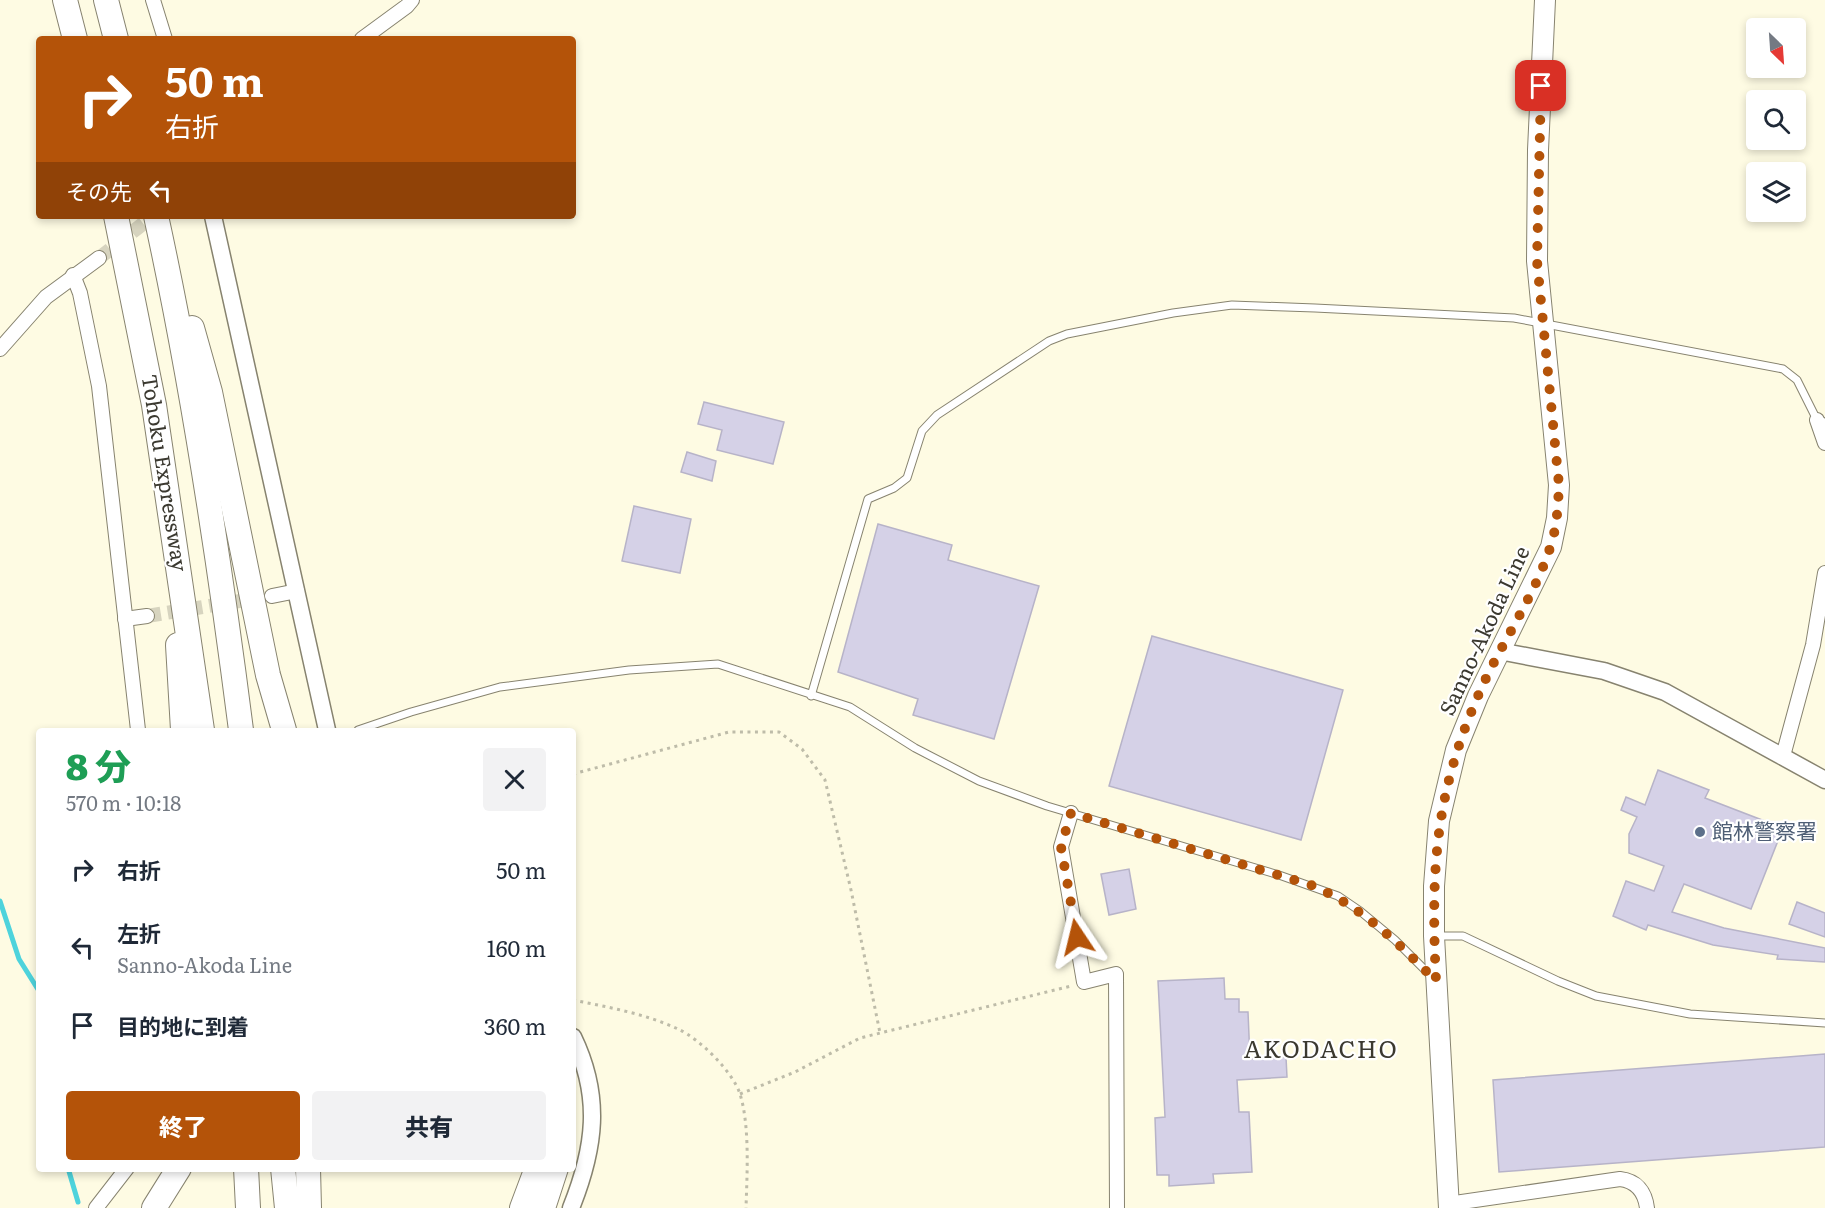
<!DOCTYPE html>
<html lang="ja">
<meta charset="utf-8">
<style>
:root{--surface:#fff;--page:#f2f2f3;--text:#1f2937;--muted:#747a83;--accent:#b45309}
body{margin:0;font-family:Literata,"Noto Sans JP",serif;background:var(--page);color:var(--text);height:100vh;display:flex;flex-direction:column;font-size:22px;white-space:nowrap}
*{box-sizing:border-box;margin:0}
p{font-size:20px;color:var(--muted)}
.icon{flex:none;width:33px;height:33px;fill:none;stroke:currentColor;stroke-width:2;stroke-linecap:round;stroke-linejoin:round}
.map{position:relative;flex:1;overflow:hidden}
.side{position:absolute;left:36px;top:728px;width:540px;height:444px;display:flex;flex-direction:column;background:var(--surface);border-radius:6px;box-shadow:0 3px 9px #0003}
.side>*{flex:none}
.banner{position:absolute;left:36px;top:36px;width:540px;height:183px;border-radius:6px;box-shadow:0 3px 9px #0003;background:#b45309;color:#fff;overflow:hidden}
.needle{width:39px;rotate:155deg}
.controls{position:absolute;left:1746px;top:18px;display:grid;gap:12px}
.controls a{display:grid;place-items:center;width:60px;height:60px;border-radius:6px;background:var(--surface);box-shadow:0 3px 9px #0003;font-size:30px}
.pin{position:absolute;display:grid;place-items:center;width:51px;height:51px;color:#fff;margin:-26px;border-radius:12px;box-shadow:0 3px 9px #0006}
.me{position:absolute;width:66px;margin:-33px;rotate:350deg;stroke-linejoin:round;filter:drop-shadow(0 0 4px #0008)}
.turn{display:flex;align-items:center;gap:21px;height:126px;padding:0 30px;font-size:27px}
.turn .icon{width:78px;height:78px;stroke-width:2.5}
.turn b{display:block;font-size:42px;line-height:51px}
.then{display:flex;align-items:center;height:57px;padding:0 30px;background:#0003;gap:12px;font-size:22px}
.round{display:grid;place-items:center;flex:none;width:63px;height:63px;border-radius:6px;background:var(--page)}
.overview{display:flex;align-items:center;justify-content:space-between;height:102px;padding:0 30px}
h1{font-size:36px;font-weight:800;line-height:45px;color:#1e9e55}
.button{display:flex;gap:12px;margin-top:auto;padding:12px 30px}
.button a{flex:1;height:69px;border-radius:6px;background:var(--accent);color:#fff;font-size:24px;font-weight:800;line-height:69px;text-align:center}
.button a+a{background:var(--page);color:var(--text)}
ul{padding:0;list-style:none}
li{display:flex;align-items:center;gap:18px;height:78px;padding:0 30px}
li div{flex:1}
li b{display:block;font-size:22px}
li em{font-style:normal}
.map>svg:first-child{display:block}
.lines{fill:none;stroke-linecap:round;stroke-linejoin:round}
.stream{stroke:#4ed3dc;stroke-width:5}
.building{fill:#d5d1e7;stroke:#b7b3c8;stroke-width:1.5}
.minor-tunnel{stroke:#d7d4bf;stroke-width:14;stroke-dasharray:14 7;stroke-linecap:butt}
.service-casing{stroke:#87836f;stroke-width:9}
.minor-casing{stroke:#87836f;stroke-width:16}
.tertiary-casing{stroke:#87836f;stroke-width:19}
.secondary-casing{stroke:#87836f;stroke-width:22}
.motorway-casing{stroke:#87836f;stroke-width:26}
.path{stroke:#bebca9;stroke-width:3;stroke-dasharray:3 4.5;stroke-linecap:butt}
.service{stroke:#fff;stroke-width:7}
.minor{stroke:#fff;stroke-width:14}
.tertiary{stroke:#fff;stroke-width:16}
.secondary{stroke:#fff;stroke-width:20}
.motorway{stroke:#fff;stroke-width:24}
.route{stroke:#b45309;stroke-width:10;stroke-dasharray:0 18}
.service-dot{fill:#5c6f8a;stroke:#fff;stroke-width:2}
.labels{text-anchor:middle;stroke-width:4.5;stroke-linejoin:round;paint-order:stroke}
.street-label{font-size:21px;fill:#3b3930;stroke:#fff}
.service-label{font-size:21px;fill:#4e5e75;stroke:#fff;text-anchor:start}
.quarter-label{font-size:24px;letter-spacing:1.5px;fill:#3b3930;stroke:#fff}
</style>
<div class="map">
<svg width="1825" height="1208" viewBox="0 0 1825 1208">
<rect width="100%" height="100%" fill="#fefbe3"/>
<g class="lines">
<!-- stream -->
<g class="stream">
<polyline points="0,901 19,959 39,991"/>
<polyline points="68,1168 78,1202"/>
</g>
</g>
<!-- building -->
<g class="building">
<polygon points="704,402 784,422 773,464 717,450 722,430 698,424"/>
<polygon points="687,452 716,461 712,481 681,472"/>
<polygon points="634,506 691,519 680,573 622,561"/>
<polygon points="878,524 952,545 948,560 1039,586 994,739 913,715 918,699 838,672"/>
<polygon points="1152,636 1343,690 1301,840 1109,786"/>
<polygon points="1658,770 1709,790 1705,798 1783,828 1751,909 1684,884 1672,912 1724,928 1825,948 1825,962 1777,959 1778,955 1713,945 1648,925 1646,930 1613,916 1626,881 1654,891 1664,866 1629,853 1629,834 1637,817 1621,810 1626,797 1645,805"/>
<polygon points="1129,869 1136,909 1109,915 1101,874"/>
<polygon points="1797,902 1825,913 1825,937 1789,924"/>
<polygon points="1224,978 1225,999 1239,999 1239,1012 1248,1012 1250,1059 1286,1057 1287,1077 1237,1080 1239,1112 1249,1112 1252,1172 1213,1174 1214,1183 1169,1186 1169,1175 1157,1175 1155,1118 1165,1117 1158,981"/>
<polygon points="1825,1054 1825,1147 1499,1172 1493,1080"/>
</g>
<g class="lines">
<!-- minor-tunnel -->
<g class="minor-tunnel">
<polyline points="99,258 153,216"/>
<polyline points="147,616 258,598"/>
</g>
<!-- service casing -->
<g class="service-casing">
<g id="service">
<polyline points="811,696 868,499 894,488 907,478 922,431 937,415 1049,341 1067,334 1173,313 1232,305 1315,308 1514,318 1783,369 1797,380 1817,420 1825,422"/>
<polyline points="358,730 411,712 500,687 629,670 718,664 850,707 915,748 979,781 1047,806 1279,875 1338,896 1360,911 1395,940 1432,977"/>
<polyline points="1434,936 1463,936 1558,981 1596,996 1690,1014 1825,1023"/>
</g>
</g>
<!-- minor casing -->
<g class="minor-casing">
<g id="minor">
<polyline points="153,0 165,39"/>
<polyline points="362,39 407,6 412,0"/>
<polyline points="73,275 80,293 99,386 138,730"/>
<polyline points="0,349 46,297 99,258"/>
<polyline points="1817,420 1825,443"/>
<polyline points="272,596 297,591"/>
<polyline points="125,619 147,616"/>
<polyline points="1783,756 1813,645 1825,573"/>
<polyline points="1071,813 1061,847 1084,982 1116,974 1117,1208"/>
<path d="M1448,1204L1620,1179C1637,1181 1645,1192 1647,1208"/>
<polyline points="96,1208 127,1168"/>
</g>
</g>
<!-- tertiary casing -->
<g class="tertiary-casing">
<g id="tertiary">
<polyline points="213,216 327,730"/>
<polyline points="1499,651 1604,671 1665,692 1825,780"/>
<path d="M571,1208C595,1148 602,1097 573,1037"/>
</g>
</g>
<!-- secondary casing -->
<g class="secondary-casing">
<polyline id="secondary" points="1449,1208 1434,936 1434,886 1439,821 1456,750 1478,696 1551,547 1557,518 1559,485 1537,261 1538,150 1545,0"/>
</g>
<!-- motorway casing -->
<g class="motorway-casing">
<g id="motorway">
<polyline points="65,0 75,39"/>
<polyline points="106,0 116,39"/>
<polyline points="116,216 154,405 202,730"/>
<path d="M156,216C193,385 219,558 241,730"/>
<polyline points="192,328 210,392 268,675 284,730"/>
<polyline points="178,645 183,730"/>
<polyline points="246,1168 248,1208"/>
<polyline points="283,1168 287,1208"/>
<polyline points="308,1168 309,1208"/>
<polyline points="154,1208 179,1168"/>
<polyline points="522,1208 537,1168"/>
<polyline points="543,1208 556,1168"/>
</g>
</g>
<!-- path -->
<g class="path">
<polyline points="573,774 729,732 779,732 802,749 825,780 851,890 880,1033"/>
<path d="M573,1000C608,1007 646,1014 678,1029C700,1039 733,1072 740,1094C750,1126 747,1175 746,1208"/>
<polyline points="740,1094 795,1072 860,1038 1071,986"/>
</g>
<!-- service -->
<use href="#service" class="service"/>
<!-- minor -->
<use href="#minor" class="minor"/>
<!-- tertiary -->
<use href="#tertiary" class="tertiary"/>
<!-- secondary -->
<use href="#secondary" class="secondary"/>
<!-- motorway -->
<use href="#motorway" class="motorway"/>
</g>
<g class="lines">
<!-- route -->
<path class="route" d="M1077,937L1061,847L1071,813L1311,885C1361,906 1398,943 1436,981C1431,873 1434,797 1478,696C1499,646 1533,600 1550,548C1557,528 1558,506 1559,485L1537,261L1541,86"/>
</g>
<!-- markers -->
<circle class="service-dot" cx="1700" cy="832" r="6"/>
<g class="labels">
<!-- street labels -->
<g class="street-label">
<text transform="translate(164 473) rotate(81)" y="7">Tohoku Expressway</text>
<text transform="translate(1485 631) rotate(-65)" y="7">Sanno-Akoda Line</text>
</g>
<!-- service labels -->
<g class="service-label">
<text x="1712" y="839">館林警察署</text>
</g>
<!-- quarter labels -->
<g class="quarter-label">
<text x="1321" y="1058">AKODACHO</text>
</g>
</g>
</svg>
<div class="controls">
<a><svg class="needle" viewBox="-14 -14 28 28"><path d="M0-13l5 13h-10z" fill="#e53935"/><path d="M0 13l5-13h-10z" fill="#747a83"/></svg></a>
<a><svg class="icon" aria-label="search" viewBox="0 0 24 24"><circle cx="10" cy="10" r="6"/><path d="M15 15l6 6"/></svg></a>
<a><svg class="icon" aria-label="layers" viewBox="0 0 24 24"><path d="M12 4l9 5-9 5-9-5zM3 14l9 5 9-5"/></svg></a>
</div>
<div class="pin" style="left:1541px;top:86px;background:#d93025"><svg class="icon" aria-label="arrive" viewBox="0 0 24 24"><path d="M6 21V4h12l-3 4 3 4H6"/></svg></div>
<svg class="me" style="left:1077px;top:937px" viewBox="-20 -20 40 40"><path d="M0-17L14 15 0 8-14 15z" fill="#b45309" stroke="#fff" stroke-width="4"/></svg>
<div class="banner">
<div class="turn"><svg class="icon" aria-label="right" viewBox="0 0 24 24"><path d="M7 20v-9h11M14 6l5 5-5 5"/></svg><div><b>50 m</b>右折</div></div>
<div class="then">その先<svg class="icon" aria-label="left" viewBox="0 0 24 24"><path d="M17 20v-9H6M10 6l-5 5 5 5"/></svg></div>
</div>
<section class="side">
<div class="overview"><div><h1>8 分</h1><p>570 m · 10:18</p></div><a class="round"><svg class="icon" aria-label="close" viewBox="0 0 24 24"><path d="M6 6l12 12M18 6L6 18"/></svg></a></div>
<ul>
<li><svg class="icon" aria-label="right" viewBox="0 0 24 24"><path d="M7 20v-9h11M14 6l5 5-5 5"/></svg><div><b>右折</b></div><em>50 m</em></li>
<li><svg class="icon" aria-label="left" viewBox="0 0 24 24"><path d="M17 20v-9H6M10 6l-5 5 5 5"/></svg><div><b>左折</b><p>Sanno-Akoda Line</p></div><em>160 m</em></li>
<li><svg class="icon" aria-label="arrive" viewBox="0 0 24 24"><path d="M6 21V4h12l-3 4 3 4H6"/></svg><div><b>目的地に到着</b></div><em>360 m</em></li>
</ul>
<div class="button"><a>終了</a><a>共有</a></div>
</section>
</div>
